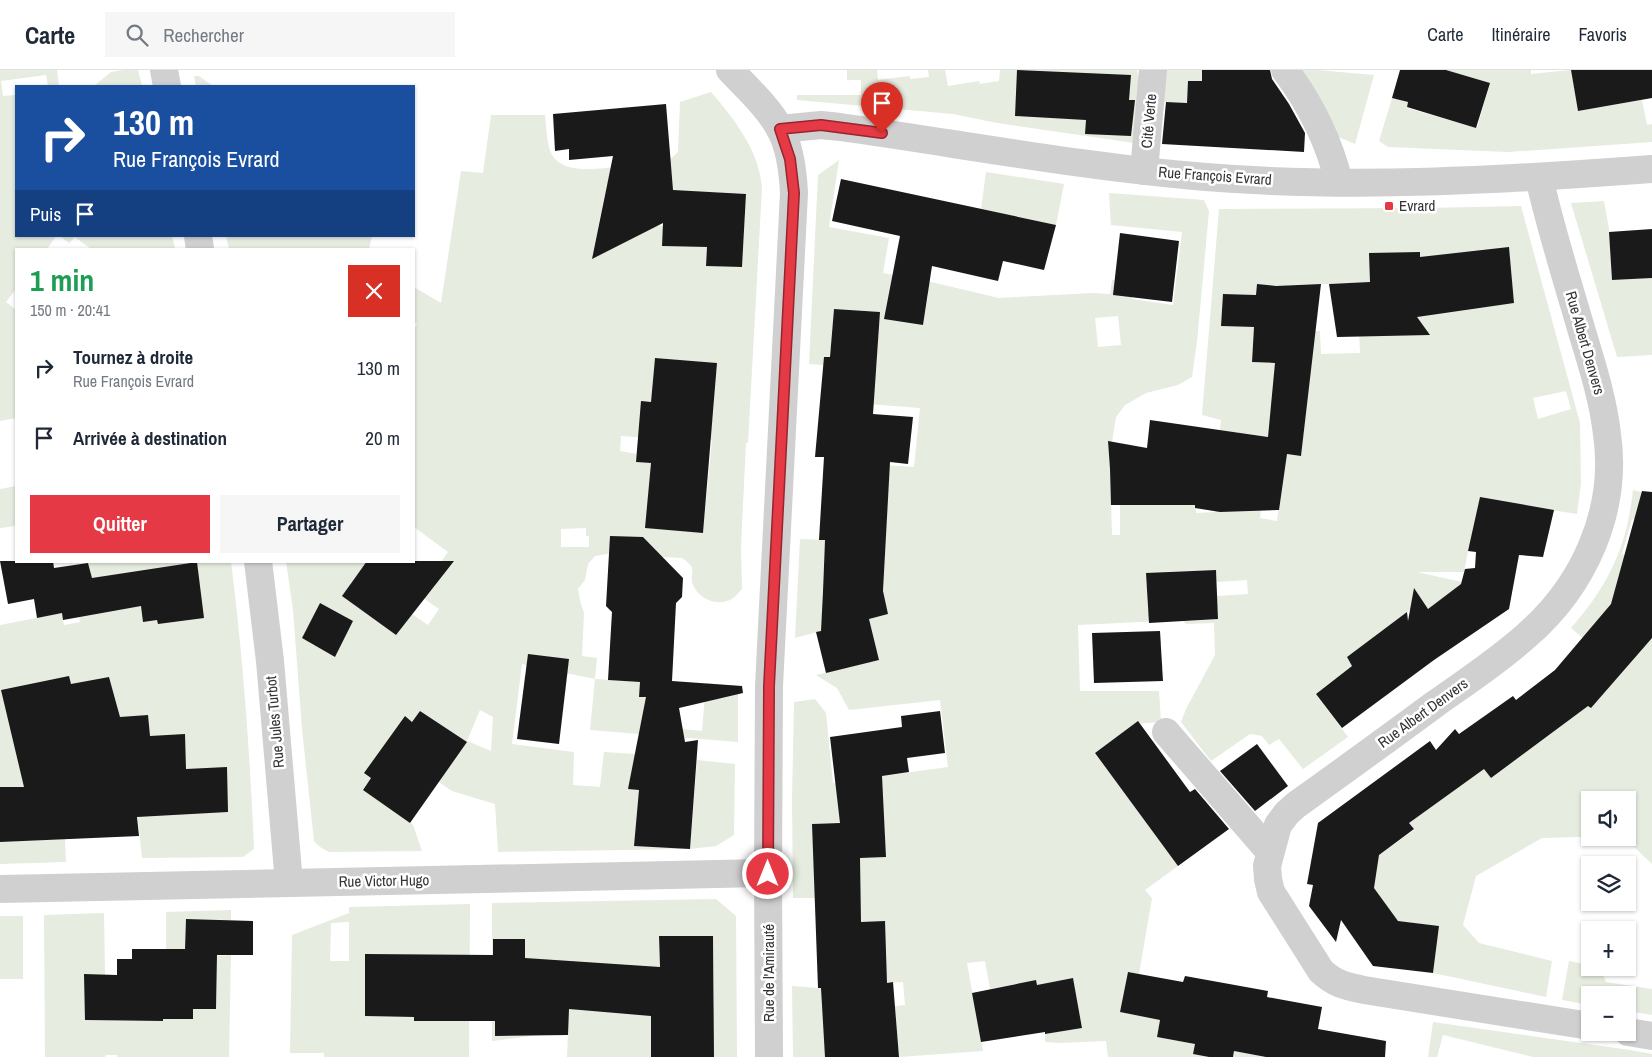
<!DOCTYPE html>
<html lang="fr">
<meta charset="utf-8">
<style>
:root{--surface:#fff;--page:#f6f6f7;--text:#1f2937;--muted:#747a83;--line:#e0e1e3;--accent:#e63946}
body{margin:0;font-family:"Archivo Narrow",sans-serif;background:var(--page);color:var(--text);height:100vh;display:flex;flex-direction:column;font-size:19px;white-space:nowrap}
*{box-sizing:border-box;margin:0}
p{font-size:16px;color:var(--muted)}
.icon{flex:none;width:28px;height:28px;fill:none;stroke:currentColor;stroke-width:2;stroke-linecap:round;stroke-linejoin:round}
.map{position:relative;flex:1;overflow:hidden}
.sheet{position:absolute;left:15px;top:178px;width:400px;height:315px;display:flex;flex-direction:column;background:var(--surface);border-radius:0px;box-shadow:0 1px 4px #0004}
.sheet>*{flex:none}
.top-card{position:absolute;left:15px;top:15px;width:400px;height:152px;border-radius:0px;box-shadow:0 1px 4px #0004;background:#1a4fa0;color:#fff;overflow:hidden}
.buttons{position:absolute;left:1581px;top:721px;display:grid;gap:10px}
.buttons a{display:grid;place-items:center;width:55px;height:55px;border-radius:0px;background:var(--surface);box-shadow:0 1px 4px #0004;font-size:25px}
.pin{position:absolute;display:grid;place-items:center;width:42px;height:42px;color:#fff;margin:-51px -21px;border-radius:50% 50% 50% 0;rotate:-45deg;box-shadow:0 0 5px #0007}
.pin .icon{rotate:45deg}
.me{position:absolute;width:55px;margin:-28px;rotate:0deg;stroke-linejoin:round;filter:drop-shadow(0 0 4px #0008)}
.turn{display:flex;align-items:center;gap:18px;height:105px;padding:0 15px;font-size:22px}
.turn .icon{width:65px;height:65px;stroke-width:2.5}
.turn b{display:block;font-size:35px;line-height:42px}
.then{display:flex;align-items:center;height:48px;padding:0 15px;background:#0003;gap:10px;font-size:19px}
.round{display:grid;place-items:center;flex:none;width:52px;height:52px;border-radius:0px;background:var(--page)}
.headline{display:flex;align-items:center;justify-content:space-between;height:85px;padding:0 15px}
h1{font-size:30px;font-weight:700;line-height:38px;color:#1e9e55}
.button{display:flex;gap:10px;margin-top:auto;padding:10px 15px}
.button a{flex:1;height:58px;border-radius:0px;background:var(--accent);color:#fff;font-size:20px;font-weight:700;line-height:58px;text-align:center}
.button a+a{background:var(--page);color:var(--text)}
ul{padding:0;list-style:none}
li{display:flex;align-items:center;gap:15px;height:70px;padding:0 15px}
li div{flex:1}
li b{display:block;font-size:19px}
li em{font-style:normal}
header{display:flex;align-items:center;gap:30px;box-sizing:border-box;height:70px;padding:0 25px;background:var(--surface);border-bottom:1px solid var(--line)}
header strong{font-size:24px}
nav{display:flex;gap:28px;margin-inline-start:auto;font-size:18px}
.search{width:350px;height:45px;background:var(--page);display:flex;align-items:center;gap:12px;box-sizing:border-box;padding:0 18px;border-radius:0px;color:var(--muted);font-size:19px}
.map>svg:first-child{display:block}
.green{fill:#e6ecdf;fill-rule:evenodd}
.building{fill:#1a1a1a}
.lines{fill:none;stroke-linecap:round;stroke-linejoin:round}
.minor{stroke:#d0d0d0;stroke-width:28}
.route-casing{stroke:#96252e;stroke-width:12}
.route{stroke:#e63946;stroke-width:9}
.poi-dot{fill:#e63946;stroke:#fff;stroke-width:2}
.labels{text-anchor:middle;stroke-width:5;stroke-linejoin:round;paint-order:stroke}
.street-label{font-size:15px;fill:#333;stroke:#fff}
.poi-label{font-size:15px;fill:#333;stroke:#fff;text-anchor:start}
</style>
<header>
<strong>Carte</strong>
<div class="search"><svg class="icon" aria-label="search" viewBox="0 0 24 24"><circle cx="10" cy="10" r="6"/><path d="M15 15l6 6"/></svg>Rechercher</div>
<nav><a>Carte</a><a>Itinéraire</a><a>Favoris</a></nav>
</header>
<div class="map">
<svg width="1652" height="987" viewBox="0 0 1652 987">
<rect width="100%" height="100%" fill="#fff"/>
<!-- green -->
<g class="green">
<polygon points="0,0 57,0 59,16 48,16 46,5 1,11 3,26 16,25 16,166 56,166 47,179 16,179 16,219 6,232 16,240 16,348 0,351"/>
<polygon points="124,0 138,0 142,16 90,16 94,16 111,2"/>
<polygon points="847,0 877,0 878,10 910,6 910,9 929,7 928,0 945,0 948,16 979,11 980,14 999,11 1000,0 1137,0 1139,8 1134,73 997,53 953,44 797,30 797,25 861,25 861,10 847,10"/>
<polygon points="1166,0 1229,0 1219,12 1189,11 1187,33 1162,32"/>
<polygon points="1295,0 1317,0 1374,5 1355,74 1336,66"/>
<polygon points="1446,0 1531,0 1531,4 1571,0 1578,41 1642,30 1647,55 1652,54 1652,72 1508,82 1388,77 1379,71 1392,28 1408,32 1407,38 1477,58 1490,13"/>
<polygon points="194,6 199,6 213,16 196,16"/>
<path d="M711,22C735,50 759,80 762,118L748,373H746L741,476L742,519C738,523 735,528 730,530C716,536 699,529 693,515C688,502 700,500 682,488L607,484L595,486L588,494L585,510L578,519L580,531L584,543L582,586L597,588L595,609L640,612V627L658,628L644,655L702,661L706,613L738,616V672L590,660L595,609L522,594L512,674L574,682L573,715L600,717L604,682L635,684L690,778L697,690L735,694L734,765L716,776L690,779L498,782L495,734L452,721L439,712L461,668L420,641L412,652L405,646L364,703L371,708L363,719L413,755L422,781L329,782L320,777L314,771L302,659L293,540L286,491H367L350,514V532L396,565L410,545L409,542L428,555L439,539L403,514L435,500L448,482L414,457V259L417,254L414,252V217L441,233L461,101L483,103L491,45H545C546,55 547,75 551,83C562,106 600,98 620,97L607,114L592,188L640,118L678,82L680,32ZM709,122L746,125L742,197L706,196L707,177L662,176L663,156L639,155ZM655,288L717,293L713,346L706,369L712,370L703,463L646,457L651,393L636,392L637,384L620,381L621,366L677,370L651,332ZM586,458V466H589V477H561V459ZM320,533L353,551L335,587L302,568ZM480,640L493,647L491,681L467,671Z"/>
<path d="M839,90L829,157L889,168L883,203L931,212L999,228L1092,223L1110,224L1112,210L1133,213L1132,229L1173,235L1182,162L1111,155L1109,123L1204,130L1209,141L1197,272L1192,307L1178,315L1146,323L1125,335L1116,347L1112,372H1108L1110,399L1112,465H1120V435L1194,401L1196,443L1215,442L1214,404L1263,420L1260,448L1277,451L1286,384L1301,386L1310,305L1282,390L1268,367L1220,360L1221,350L1202,345L1219,139L1428,138L1521,136L1580,353L1581,413L1577,444L1545,439L1469,476L1464,502H1417L1462,512L1461,514L1428,539L1422,531L1347,587L1352,596L1316,624L1348,667L1303,699L1279,669L1269,675L1262,666L1250,664L1211,691L1181,652L1186,639L1215,585L1214,553L1186,554L1182,550L1078,555L1080,621H1159L1161,652L1134,654L1095,683L1178,796L1145,820L1152,828L1139,904L1128,902L1120,942L1160,950L1157,967L1195,974L1193,984L1209,987H1108L1106,971L1061,973L1045,972V964L1082,958L1073,908L1037,915L1036,910L990,919L985,891L967,893L983,981L899,987L895,936L905,935L903,912L887,913L861,852L859,788L886,787L884,754L864,751L813,754L815,828H793L792,731L794,632L815,629L826,643L833,713L948,697L940,630L849,640L837,618L816,605L879,590L869,549L888,544L883,525L889,398L824,391L914,397L920,338L855,333L876,300L880,242L834,239L830,287L823,295L809,294L818,105ZM1509,178L1514,233L1506,234L1434,186ZM1357,213L1360,283L1321,284L1320,261L1288,262V294L1252,292L1257,215L1289,217V215ZM912,223L928,225L923,255L908,252ZM1223,224L1253,225L1251,257L1221,256ZM1118,246L1121,275L1098,277L1095,248ZM1566,321L1571,339L1538,349L1533,328ZM1216,500L1217,512L1247,510L1248,524L1217,526L1218,549L1189,551L1165,502Z"/>
<polygon points="986,102 1064,114 1056,155 981,139"/>
<polygon points="1604,131 1609,159 1612,210 1652,208 1652,285 1617,287 1571,133"/>
<polygon points="60,166 172,166 175,179 91,179 75,167 69,173"/>
<polygon points="226,166 372,166 369,179 229,179"/>
<polygon points="16,416 16,456 0,458 0,419"/>
<path d="M1633,420L1644,423L1642,452L1632,449L1622,484L1630,487L1652,523L1583,568L1571,558C1609,515 1627,476 1633,420Z"/>
<polygon points="800,469 825,470 821,561 795,568"/>
<path d="M88,491H231C243,587 250,683 254,779L243,787L142,788L131,684L65,735L0,717V555L62,543L64,555L80,552L78,540L92,508ZM109,607L119,643L97,609Z"/>
<path d="M1652,568V794L1631,774L1579,767L1542,768L1476,806L1463,855L1479,873L1552,891L1546,927L1433,903L1439,856L1398,851L1374,818L1379,785L1414,760L1409,753L1484,698L1491,708L1566,652L1538,613ZM1590,730H1628V768H1590Z"/>
<polygon points="65,769 66,792 0,794 0,772"/>
<path d="M716,829L736,846L737,987H567L568,961L492,971V833ZM713,866L714,937H661L659,867Z"/>
<path d="M470,834L469,987H324V983H290L292,865L349,843V837ZM349,852V891H330L331,853ZM365,894L427,951H414V947L366,946Z"/>
<polygon points="231,840 231,850 186,849 185,879 166,880 166,842"/>
<polygon points="104,843 105,905 85,904 85,950 163,951 163,925 193,939 216,939 217,886 231,885 229,987 117,987 117,985 106,985 105,987 45,987 44,845"/>
<rect x="0" y="846" width="23" height="63"/>
<polygon points="1569,891 1590,895 1590,898 1600,898 1606,912 1652,919 1652,945 1628,941 1628,925 1590,925 1590,935 1562,930"/>
<polygon points="792,916 818,918 852,916 825,987 793,987"/>
<polygon points="1433,952 1630,980 1652,984 1652,987 1533,987 1443,965 1437,987 1428,987"/>
<polygon points="1234,981 1266,987 1233,987"/>
</g>
<!-- building -->
<g class="building">
<polygon points="1017,0 1131,5 1129,30 1135,30 1131,66 1085,64 1086,50 1015,46"/>
<polygon points="1202,0 1270,0 1272,9 1289,34 1305,63 1304,82 1162,74 1166,32 1187,33 1188,11 1202,11"/>
<polygon points="1400,0 1446,0 1490,13 1476,58 1407,37 1408,32 1392,28"/>
<polygon points="1571,0 1652,0 1652,28 1578,41"/>
<polygon points="666,34 673,120 746,124 742,197 706,196 707,177 662,176 663,153 592,189 613,86 569,90 569,79 555,81 553,44"/>
<polygon points="841,109 1056,155 1044,200 1003,191 998,211 932,196 923,255 884,249 900,166 832,151"/>
<polygon points="1652,159 1652,208 1612,210 1609,162"/>
<polygon points="1120,163 1179,171 1172,232 1113,225"/>
<polygon points="1509,177 1514,233 1417,247 1430,265 1337,267 1329,214 1370,212 1369,183 1420,182 1420,187"/>
<polygon points="1257,214 1276,216 1321,214 1301,386 1287,384 1279,440 1220,442 1195,438 1195,435 1111,435 1110,399 1108,371 1147,378 1150,350 1268,367 1275,293 1252,292 1254,257 1221,256 1223,224 1256,225"/>
<polygon points="834,239 880,242 873,344 913,347 908,394 890,392 883,521 888,544 869,549 879,590 826,603 816,562 821,561 823,521 825,470 819,470 824,387 815,387 824,287 830,287"/>
<polygon points="655,288 717,293 703,463 645,458 651,393 636,392 641,331 651,332"/>
<polygon points="1642,421 1652,422 1652,568 1591,638 1588,636 1491,708 1484,699 1409,753 1414,759 1379,785 1374,818 1398,851 1439,856 1433,903 1373,896 1341,850 1336,872 1309,836 1313,815 1307,814 1318,753 1430,671 1436,680 1455,659 1459,664 1513,626 1516,630 1555,600 1611,534"/>
<polygon points="1480,427 1554,440 1543,487 1519,485 1509,539 1434,590 1342,658 1316,624 1352,596 1347,587 1407,542 1408,551 1414,518 1428,539 1461,514 1465,499 1475,498 1476,482 1468,481"/>
<polygon points="610,466 643,467 683,508 682,527 676,533 672,611 742,616 743,623 679,638 685,672 698,670 690,779 634,776 639,720 628,719 646,627 639,627 640,612 608,610 612,542 606,536"/>
<polygon points="0,491 53,491 54,498 88,493 92,508 197,492 204,548 158,554 157,550 143,552 141,536 63,550 62,543 37,548 34,529 8,534"/>
<polygon points="367,491 454,491 396,565 342,526"/>
<polygon points="1216,500 1218,549 1149,553 1146,503"/>
<polygon points="320,533 353,551 335,587 302,568"/>
<polygon points="1160,561 1163,611 1094,613 1092,563"/>
<polygon points="528,584 569,589 559,674 517,669"/>
<polygon points="69,606 71,614 109,607 120,647 148,645 150,666 185,664 186,699 227,697 228,742 137,747 139,766 0,772 0,717 24,717 1,620"/>
<polygon points="420,641 467,672 410,753 363,720 371,708 364,703 405,646 412,652"/>
<polygon points="940,641 945,683 907,688 909,702 882,706 886,787 860,788 861,852 885,851 887,913 893,912 899,987 825,987 821,918 818,918 812,754 840,753 830,667 902,657 901,646"/>
<polygon points="1138,651 1190,722 1195,719 1229,759 1178,796 1095,683"/>
<polygon points="1257,674 1288,716 1255,741 1220,701"/>
<polygon points="186,849 253,851 253,885 217,885 216,939 193,939 193,949 163,949 163,951 85,950 84,904 117,905 117,889 132,889 132,879 185,879"/>
<polygon points="659,866 713,866 714,987 651,987 651,946 569,939 568,965 495,966 495,951 414,951 414,947 365,946 365,884 493,885 493,869 525,869 525,888 660,897"/>
<polygon points="1128,902 1183,912 1185,906 1268,921 1267,927 1322,937 1318,959 1386,971 1385,987 1266,987 1234,981 1233,987 1209,987 1193,984 1195,974 1157,967 1160,950 1120,942"/>
<polygon points="1073,908 1082,958 1045,964 1045,962 981,972 972,923 1036,910 1037,915"/>
</g>
<g class="lines">
<!-- minor -->
<g class="minor">
<polyline points="164,0 167,16"/>
<path d="M730,0C747,18 768,37 780,59C790,77 793,102 794,123L769,616L768,803L769,987"/>
<path d="M1285,0C1310,33 1329,72 1339,112"/>
<path d="M780,59L821,55L840,57C962,74 1083,97 1206,107C1354,119 1504,110 1652,99"/>
<polyline points="1144,101 1153,0"/>
<path d="M1539,107C1551,161 1568,213 1583,265C1593,298 1603,330 1607,364C1618,441 1584,516 1526,566C1498,591 1466,612 1435,634C1389,668 1342,702 1296,735L1287,743L1278,755L1267,796L1268,809L1271,822L1321,901C1335,914 1345,916 1364,920L1590,956"/>
<polyline points="198,166 200,179"/>
<polyline points="258,491 270,591 289,813"/>
<polyline points="1166,662 1270,782"/>
<polyline points="0,819 768,803"/>
<polyline points="1628,962 1652,966"/>
</g>
</g>
<g class="lines">
<!-- route casing -->
<g class="route-casing">
<polyline id="route" points="768,804 769,616 794,123 790,89 780,59 821,55 882,63"/>
</g>
<!-- route -->
<use href="#route" class="route"/>
</g>
<!-- markers -->
<rect class="poi-dot" x="1384" y="131" width="10" height="10" rx="2.5"/>
<g class="labels">
<!-- street labels -->
<g class="street-label">
<text transform="translate(1149 51) rotate(-85)" y="5">Cité Verte</text>
<text transform="translate(1215 106) rotate(4)" y="5">Rue François Evrard</text>
<text transform="translate(1585 273) rotate(74)" y="5">Rue Albert Denvers</text>
<text transform="translate(1423 643) rotate(-36)" y="5">Rue Albert Denvers</text>
<text transform="translate(275 652) rotate(-95)" y="5">Rue Jules Turbot</text>
<text transform="translate(384 811) rotate(-1)" y="5">Rue Victor Hugo</text>
<text transform="translate(769 903) rotate(-90)" y="5">Rue de l'Amirauté</text>
</g>
<!-- poi labels -->
<g class="poi-label">
<text x="1399" y="141">Evrard</text>
</g>
</g>
</svg>
<div class="buttons">
<a><svg class="icon" aria-label="sound" viewBox="0 0 24 24"><path d="M4 9h4l5-4v14l-5-4H4zM17 9q2 3 0 6"/></svg></a>
<a><svg class="icon" aria-label="layers" viewBox="0 0 24 24"><path d="M12 4l9 5-9 5-9-5zM3 14l9 5 9-5"/></svg></a>
<a>+</a>
<a>−</a>
</div>
<div class="pin" style="left:882px;top:63px;background:#d93025"><svg class="icon" aria-label="arrive" viewBox="0 0 24 24"><path d="M6 21V4h12l-3 4 3 4H6"/></svg></div>
<svg class="me" style="left:768px;top:804px" viewBox="-20 -20 40 40"><circle r="17" fill="#e63946" stroke="#fff" stroke-width="3"/><path d="M0-11L8 9 0 5-8 9z" fill="#fff"/></svg>
<div class="top-card">
<div class="turn"><svg class="icon" aria-label="right" viewBox="0 0 24 24"><path d="M7 20v-9h11M14 6l5 5-5 5"/></svg><div><b>130 m</b>Rue François Evrard</div></div>
<div class="then">Puis<svg class="icon" aria-label="arrive" viewBox="0 0 24 24"><path d="M6 21V4h12l-3 4 3 4H6"/></svg></div>
</div>
<section class="sheet">
<div class="headline"><div><h1>1 min</h1><p>150 m · 20:41</p></div><a class="round" style="background:#d93025;color:#fff"><svg class="icon" aria-label="close" viewBox="0 0 24 24"><path d="M6 6l12 12M18 6L6 18"/></svg></a></div>
<ul>
<li><svg class="icon" aria-label="right" viewBox="0 0 24 24"><path d="M7 20v-9h11M14 6l5 5-5 5"/></svg><div><b>Tournez à droite</b><p>Rue François Evrard</p></div><em>130 m</em></li>
<li><svg class="icon" aria-label="arrive" viewBox="0 0 24 24"><path d="M6 21V4h12l-3 4 3 4H6"/></svg><div><b>Arrivée à destination</b></div><em>20 m</em></li>
</ul>
<div class="button"><a>Quitter</a><a>Partager</a></div>
</section>
</div>
